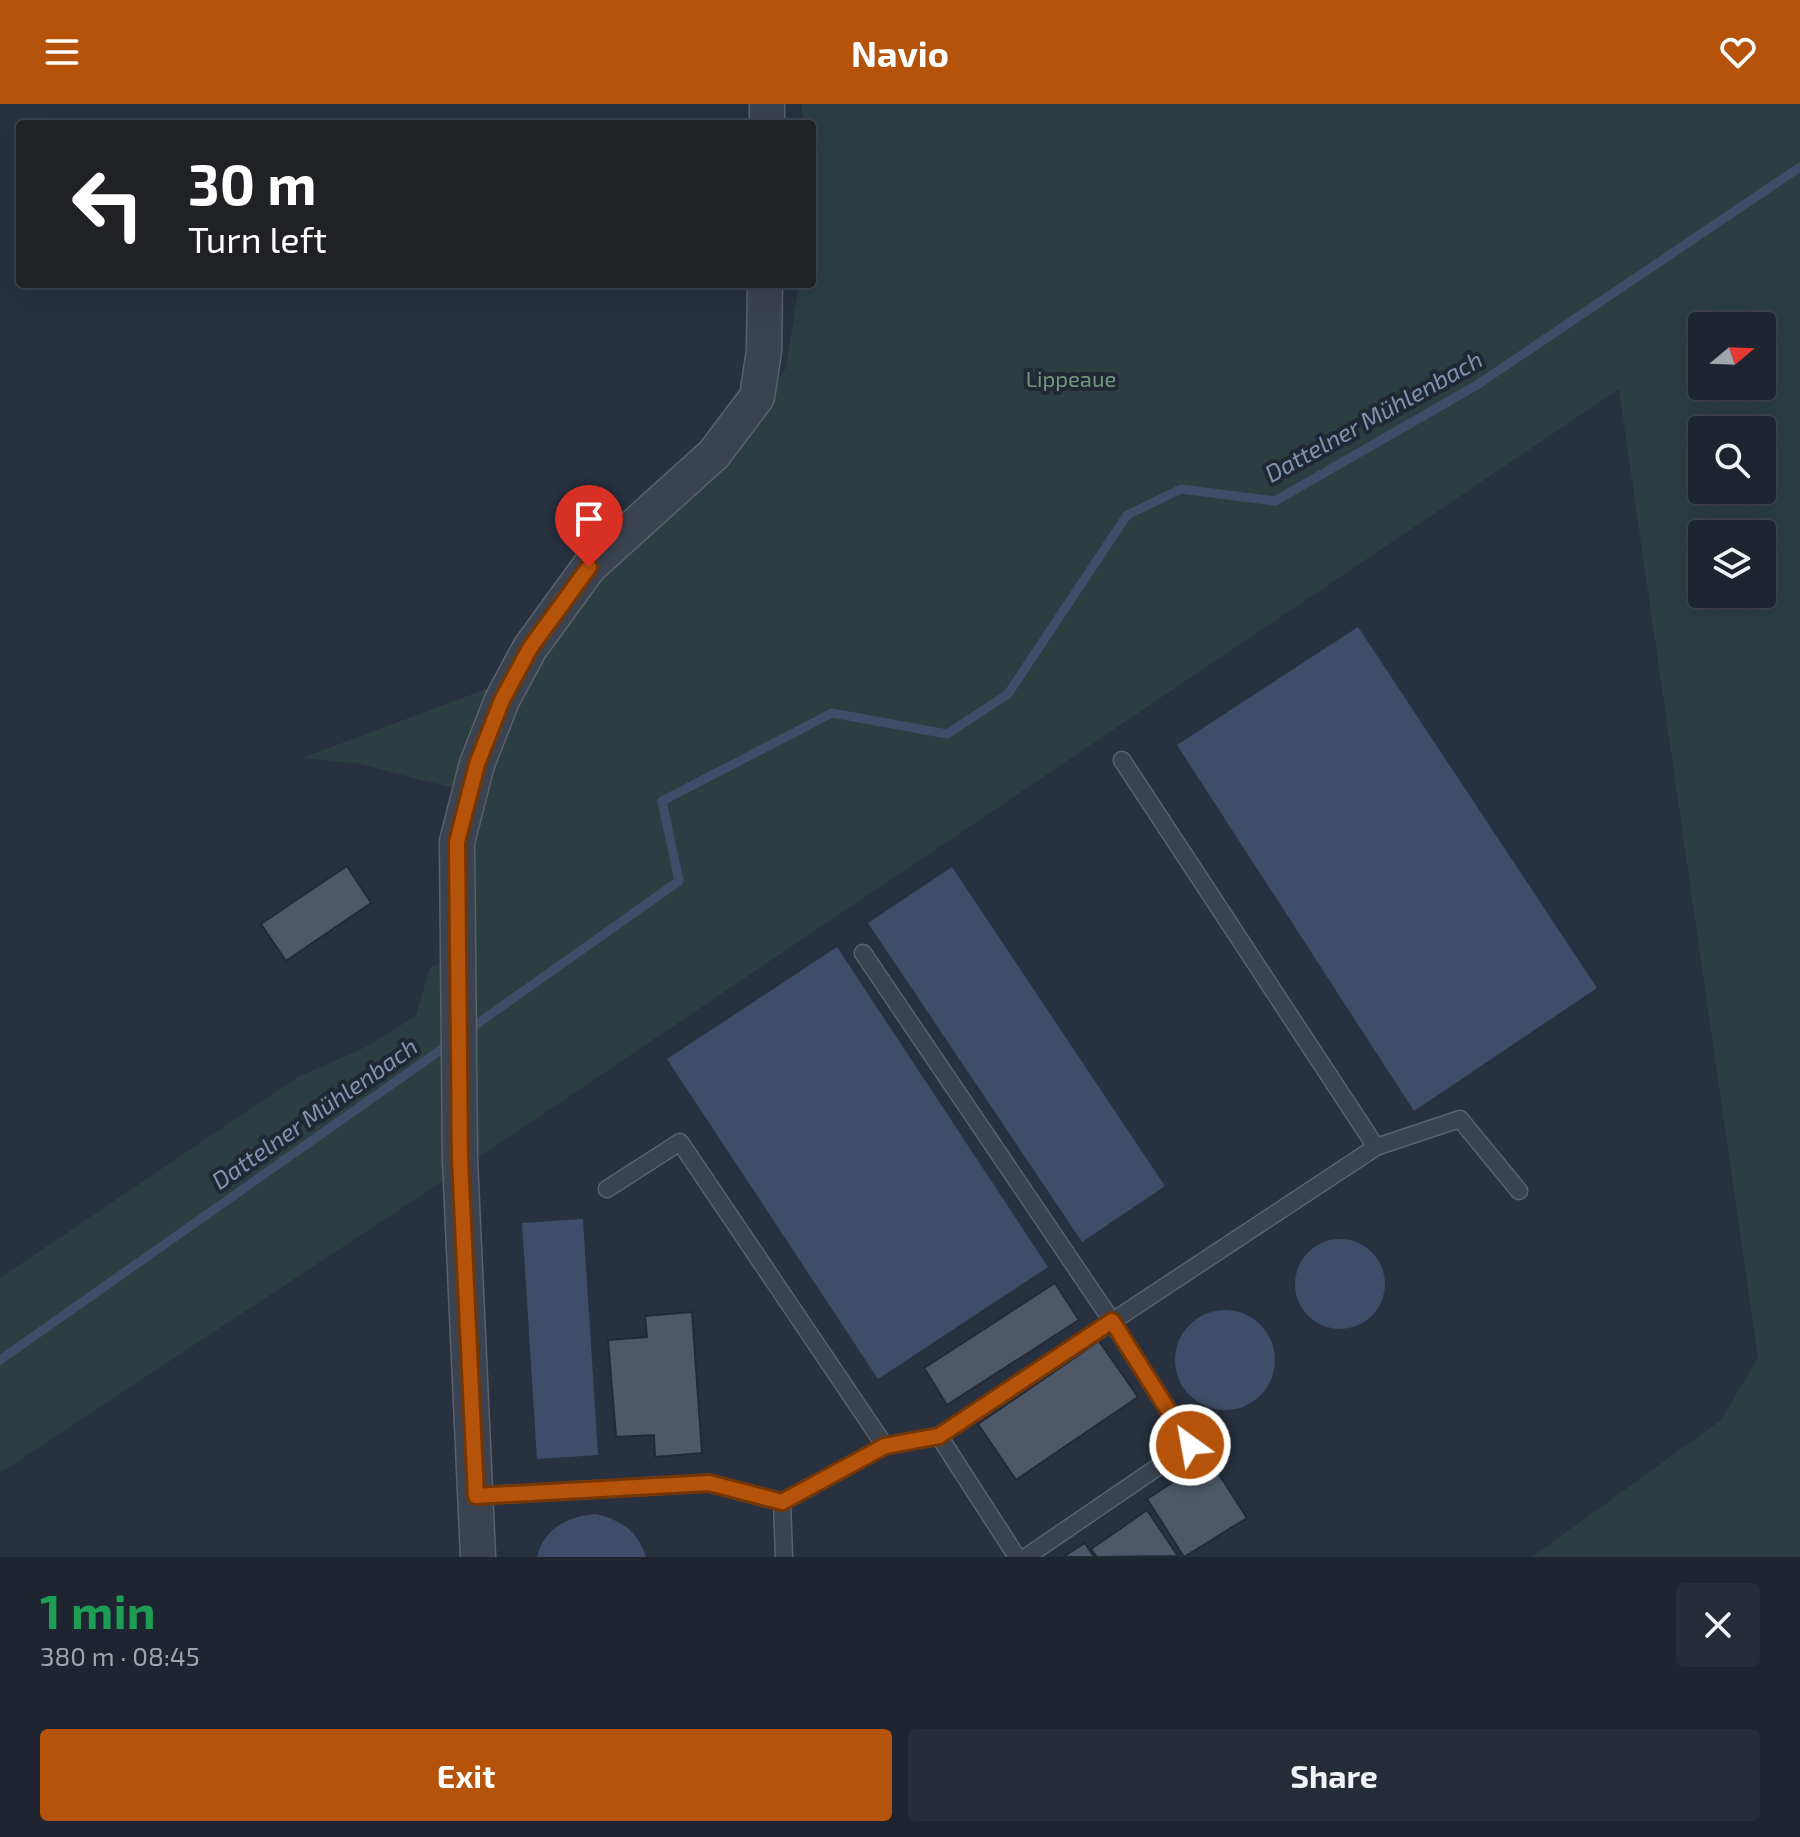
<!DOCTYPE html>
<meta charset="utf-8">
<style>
:root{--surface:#1e2530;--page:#262d38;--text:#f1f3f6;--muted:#a1a5ab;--line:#3c424c;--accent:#b45309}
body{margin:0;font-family:"Exo 2",sans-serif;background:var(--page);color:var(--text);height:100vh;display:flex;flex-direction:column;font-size:30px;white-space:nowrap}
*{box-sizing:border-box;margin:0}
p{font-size:26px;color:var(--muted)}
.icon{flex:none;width:44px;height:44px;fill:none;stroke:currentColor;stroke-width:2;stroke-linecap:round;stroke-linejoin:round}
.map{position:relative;height:1453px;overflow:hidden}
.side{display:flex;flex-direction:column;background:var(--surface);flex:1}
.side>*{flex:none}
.guide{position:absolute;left:16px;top:16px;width:800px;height:168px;border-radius:8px;box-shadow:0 8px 32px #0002,0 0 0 2px var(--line);background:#202124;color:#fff;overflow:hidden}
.needle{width:52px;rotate:71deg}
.tools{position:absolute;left:1688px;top:208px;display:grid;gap:16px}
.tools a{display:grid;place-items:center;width:88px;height:88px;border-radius:8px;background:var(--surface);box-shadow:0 8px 32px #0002,0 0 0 2px var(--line);font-size:40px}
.pin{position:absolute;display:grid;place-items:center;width:68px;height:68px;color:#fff;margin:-82px -34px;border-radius:50% 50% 50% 0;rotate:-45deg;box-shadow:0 0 8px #0007}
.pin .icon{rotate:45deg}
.me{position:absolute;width:88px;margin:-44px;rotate:328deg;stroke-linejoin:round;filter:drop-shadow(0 0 6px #0008)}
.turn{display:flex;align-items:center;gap:28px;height:168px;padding:0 40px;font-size:36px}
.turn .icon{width:104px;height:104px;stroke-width:2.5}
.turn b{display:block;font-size:56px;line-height:68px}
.round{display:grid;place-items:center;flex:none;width:84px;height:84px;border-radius:8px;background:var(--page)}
.headline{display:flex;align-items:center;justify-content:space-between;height:136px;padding:0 40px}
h1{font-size:48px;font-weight:700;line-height:60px;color:#1e9e55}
.cta{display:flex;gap:16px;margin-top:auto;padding:16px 40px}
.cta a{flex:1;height:92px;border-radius:8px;background:var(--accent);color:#fff;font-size:32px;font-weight:700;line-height:92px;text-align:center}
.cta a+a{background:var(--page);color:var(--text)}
header{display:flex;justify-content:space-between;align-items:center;height:104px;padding:0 40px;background:var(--accent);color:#fff;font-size:36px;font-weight:700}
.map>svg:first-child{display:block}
.green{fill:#2b3f42;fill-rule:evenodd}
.water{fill:#3f4e68}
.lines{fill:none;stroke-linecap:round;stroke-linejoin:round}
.stream{stroke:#3f4e68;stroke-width:9}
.building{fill:#4e5868;stroke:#222a37;stroke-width:2}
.lane-casing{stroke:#59616d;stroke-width:19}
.street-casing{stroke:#59616d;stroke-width:37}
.lane{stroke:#3c4350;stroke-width:16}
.street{stroke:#3c4350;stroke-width:34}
.route-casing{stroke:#753606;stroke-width:20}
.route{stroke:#b45309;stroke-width:14}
.labels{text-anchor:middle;stroke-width:8;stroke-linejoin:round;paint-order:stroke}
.park-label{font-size:22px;fill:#71997c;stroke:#202835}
.water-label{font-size:24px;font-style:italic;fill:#8293b0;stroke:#202835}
</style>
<header><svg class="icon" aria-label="menu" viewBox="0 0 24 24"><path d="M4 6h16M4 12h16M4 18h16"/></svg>Navio<svg class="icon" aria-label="heart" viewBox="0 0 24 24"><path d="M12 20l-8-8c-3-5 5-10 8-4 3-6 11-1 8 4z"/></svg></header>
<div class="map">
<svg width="1800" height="1453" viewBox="0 0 1800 1453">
<rect width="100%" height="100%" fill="#283140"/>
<!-- green -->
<path class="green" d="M802,0H1800V1453H1532L1721,1316L1758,1254L1619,285L479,1053L0,1369V1174L298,973L366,943L416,912L430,863L470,849L472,742L481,691L355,659L302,654L489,584L513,597L599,466L768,290L786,264L799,180H812V20H802ZM1702,222H1762V282H1702ZM1702,326H1762V386H1702ZM1702,430H1762V490H1702Z"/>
<!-- water -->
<g class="water">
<polygon points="1358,523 1597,884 1414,1007 1177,641"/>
<polygon points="952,763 1165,1082 1082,1138 868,819"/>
<polygon points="837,843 1048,1163 878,1275 667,955"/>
<polygon points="583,1115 598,1351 537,1355 522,1119"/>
<circle cx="1340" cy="1180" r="45"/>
<circle cx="1225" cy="1256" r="50"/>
<path d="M596,1410C622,1416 638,1428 646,1453H537C544,1424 568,1412 596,1410Z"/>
</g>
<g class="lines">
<!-- stream -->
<g class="stream">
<polyline points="467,927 679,777 662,697 832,609 947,630 1008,590 1127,411 1181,385 1275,397 1477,281 1800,63"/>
<polyline points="0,1256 452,938"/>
</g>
</g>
<!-- building -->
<g class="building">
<polygon points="347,762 371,799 286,857 261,820"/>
<polygon points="1055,1179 1079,1216 947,1301 924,1264"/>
<polygon points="692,1208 702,1349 655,1353 654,1331 616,1333 608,1236 647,1233 645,1212"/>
<polygon points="1099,1237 1138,1293 1016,1376 978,1320"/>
<polygon points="1209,1355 1247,1414 1184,1453 1147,1395"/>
<polygon points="1147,1406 1178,1452 1097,1453 1091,1445"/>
<polygon points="1085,1439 1094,1453 1063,1453"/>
</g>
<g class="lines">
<!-- lane casing -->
<g class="lane-casing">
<g id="lane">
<polyline points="1122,656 1376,1043"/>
<polyline points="863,849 1112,1217 1190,1341 1026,1453"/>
<polyline points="607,1085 680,1038 885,1342"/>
<polyline points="939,1332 1017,1453"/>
<polyline points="476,1392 709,1379 782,1398 885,1342 939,1332 1376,1043 1460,1015 1519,1087"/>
<polyline points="782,1398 784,1453"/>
</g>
</g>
<!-- street casing -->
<g class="street-casing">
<g id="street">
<polyline points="767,20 767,0"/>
<polyline points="478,1453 460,1056 457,738 477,660 502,596 530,544 589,463 714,350 757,293 764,247 765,180"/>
</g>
</g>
<!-- lane -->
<use href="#lane" class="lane"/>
<!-- street -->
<use href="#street" class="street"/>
</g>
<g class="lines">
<!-- route casing -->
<g class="route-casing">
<polyline id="route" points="589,463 530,544 502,596 477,660 457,738 460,1056 476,1392 709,1379 782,1398 885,1342 939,1332 1112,1217 1190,1341"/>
</g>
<!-- route -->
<use href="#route" class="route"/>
</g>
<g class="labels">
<!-- park labels -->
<g class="park-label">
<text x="1071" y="283">Lippeaue</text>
</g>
<!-- water labels -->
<g class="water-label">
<text transform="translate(1374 313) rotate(-29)" y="8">Dattelner Mühlenbach</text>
<text transform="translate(315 1010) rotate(-35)" y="8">Dattelner Mühlenbach</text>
</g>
</g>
</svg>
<div class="tools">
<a><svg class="needle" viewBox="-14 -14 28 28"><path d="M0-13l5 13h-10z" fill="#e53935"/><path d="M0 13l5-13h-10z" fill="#a1a5ab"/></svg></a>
<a><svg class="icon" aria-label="search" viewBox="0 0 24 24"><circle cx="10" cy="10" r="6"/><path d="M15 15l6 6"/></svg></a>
<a><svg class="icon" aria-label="layers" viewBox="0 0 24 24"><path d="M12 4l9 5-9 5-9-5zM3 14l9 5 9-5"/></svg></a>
</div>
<div class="pin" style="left:589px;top:463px;background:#d93025"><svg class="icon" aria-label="arrive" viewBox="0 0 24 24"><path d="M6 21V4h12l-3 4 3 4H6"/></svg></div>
<svg class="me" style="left:1190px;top:1341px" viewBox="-20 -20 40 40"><circle r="17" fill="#b45309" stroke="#fff" stroke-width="3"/><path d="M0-11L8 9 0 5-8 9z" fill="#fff"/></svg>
<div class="guide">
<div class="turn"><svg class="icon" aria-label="left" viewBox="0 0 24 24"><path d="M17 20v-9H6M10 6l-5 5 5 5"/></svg><div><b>30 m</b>Turn left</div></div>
</div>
</div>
<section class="side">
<div class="headline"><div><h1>1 min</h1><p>380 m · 08:45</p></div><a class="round"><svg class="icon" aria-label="close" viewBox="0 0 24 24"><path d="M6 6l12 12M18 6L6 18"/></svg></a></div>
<div class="cta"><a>Exit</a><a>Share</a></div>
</section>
